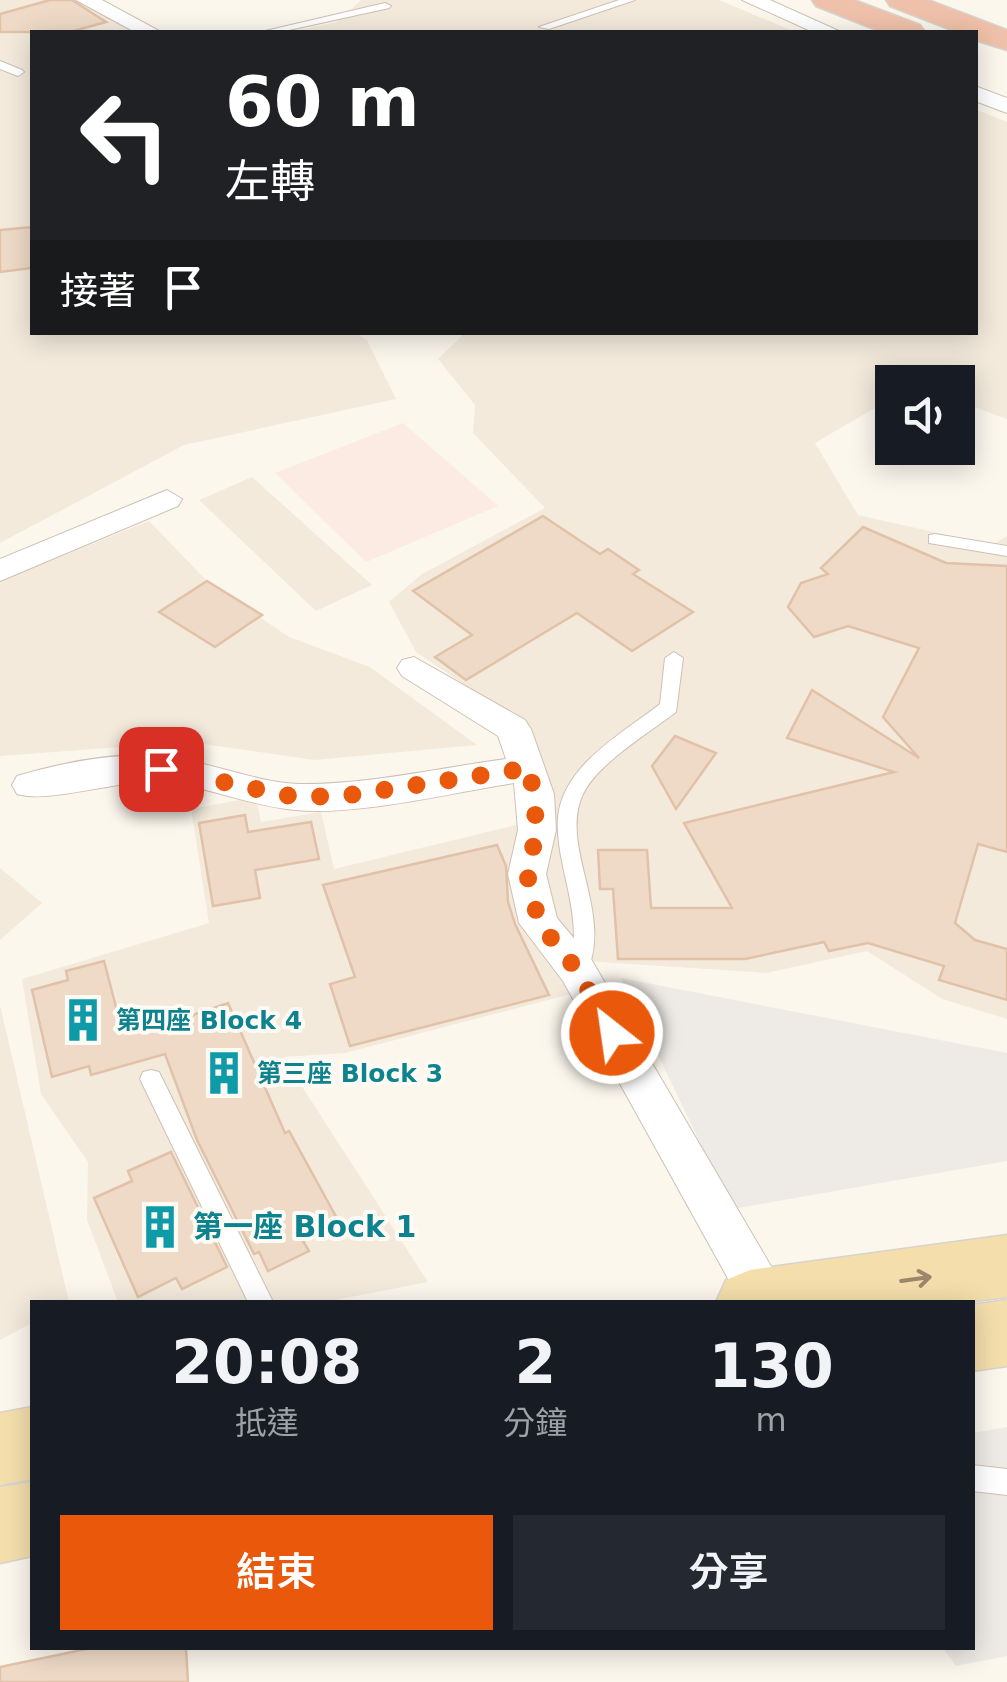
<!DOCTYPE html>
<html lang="zh-TW">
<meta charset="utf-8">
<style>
:root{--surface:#171b24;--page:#242831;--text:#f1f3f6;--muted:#9ea1a6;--accent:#ea580c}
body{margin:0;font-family:"DejaVu Sans","Noto Sans TC",sans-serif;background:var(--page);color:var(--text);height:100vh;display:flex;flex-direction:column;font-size:38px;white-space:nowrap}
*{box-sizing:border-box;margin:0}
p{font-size:32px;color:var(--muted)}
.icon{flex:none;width:55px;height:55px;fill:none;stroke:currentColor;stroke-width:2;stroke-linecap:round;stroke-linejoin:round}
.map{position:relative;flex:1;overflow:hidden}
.details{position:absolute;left:30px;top:1300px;width:945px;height:350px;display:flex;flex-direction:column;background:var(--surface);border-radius:0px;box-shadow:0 5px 25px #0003}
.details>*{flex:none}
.hud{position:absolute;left:30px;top:30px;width:948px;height:305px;border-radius:0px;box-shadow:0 5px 25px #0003;background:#202124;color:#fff;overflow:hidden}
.tools{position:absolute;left:875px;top:365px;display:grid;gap:20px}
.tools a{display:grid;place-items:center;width:100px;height:100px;border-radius:0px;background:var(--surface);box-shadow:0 5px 25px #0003;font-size:50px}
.pin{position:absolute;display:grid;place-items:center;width:85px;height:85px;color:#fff;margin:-42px;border-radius:20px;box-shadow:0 5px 15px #0006}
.me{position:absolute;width:110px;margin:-55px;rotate:330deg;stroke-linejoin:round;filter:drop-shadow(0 0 8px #0008)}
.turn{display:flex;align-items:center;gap:35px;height:210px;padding:0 30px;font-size:45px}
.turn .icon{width:130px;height:130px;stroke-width:2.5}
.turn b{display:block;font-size:70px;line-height:85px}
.then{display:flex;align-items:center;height:95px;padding:0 30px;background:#0003;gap:20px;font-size:38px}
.eta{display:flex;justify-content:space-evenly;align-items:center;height:170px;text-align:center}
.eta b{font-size:60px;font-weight:600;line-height:70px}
.primary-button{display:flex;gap:20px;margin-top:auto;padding:20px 30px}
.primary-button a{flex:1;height:115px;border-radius:0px;background:var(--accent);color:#fff;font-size:40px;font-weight:600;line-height:115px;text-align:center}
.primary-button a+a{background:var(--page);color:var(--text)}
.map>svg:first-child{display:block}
.residential{fill:#f3eadc}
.commercial{fill:#fbebe2}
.industrial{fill:#eeeae5}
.building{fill:#efdac7;stroke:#e1c2a8;stroke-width:2.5}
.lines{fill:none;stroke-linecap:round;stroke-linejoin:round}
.service-casing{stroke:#cec0b3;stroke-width:2}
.minor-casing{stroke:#cec0b3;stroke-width:2}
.primary-casing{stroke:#d9d3ce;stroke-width:3}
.motorway-casing{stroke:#d9d3ce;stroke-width:3}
.service{fill:#fff;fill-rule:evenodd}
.minor{fill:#fff;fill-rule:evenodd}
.primary{fill:#f4deac;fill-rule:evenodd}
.motorway{fill:#f0c1aa;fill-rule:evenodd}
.oneway{stroke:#9c866c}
.route{stroke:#ea580c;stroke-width:18;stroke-dasharray:0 32.4}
.labels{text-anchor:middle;stroke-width:8;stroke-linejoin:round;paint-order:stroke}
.culture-label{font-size:25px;font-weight:bold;fill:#0d838f;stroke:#fefbf4;text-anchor:start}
.near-culture-label{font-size:30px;font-weight:bold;fill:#0d838f;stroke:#fefbf4;text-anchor:start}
</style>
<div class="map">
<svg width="1007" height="1682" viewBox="0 0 1007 1682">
<rect width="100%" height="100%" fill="#fcf7ed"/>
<!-- residential -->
<g class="residential">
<polygon points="0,0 74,0 140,32 32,32 32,332 356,333 367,340 396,399 184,445 0,543"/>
<polygon points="361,0 719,0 795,32 289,32 337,22"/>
<polygon points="975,109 1007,122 1007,419 958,401 958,382 892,382 892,398 815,443 858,515 992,545 1007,536 1007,1019 942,999 867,951 766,973 585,961 551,919 524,725 416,652 389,602 422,574 545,508 473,433 475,405 438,359 466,332 975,332"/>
<polygon points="252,477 372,585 316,611 199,500"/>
<polygon points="149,521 207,581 289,637 370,667 477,745 315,760 189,742 0,756 0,581"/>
<polygon points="256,797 261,822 321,812 334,869 525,823 575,993 345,1053 283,1057 428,1282 325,1302 118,1302 87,1220 88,1162 41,1094 22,979 209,923 191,809"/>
<polygon points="0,868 42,903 0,940"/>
<polygon points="0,1005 69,1302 32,1302 32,1323 0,1340"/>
</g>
<!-- commercial -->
<polygon class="commercial" points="403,423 498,506 366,562 275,473"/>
<!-- industrial -->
<g class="industrial">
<polygon points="621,978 1007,1053 1007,1161 732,1209"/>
<polygon points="1007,1427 1007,1656 956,1666 943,1648 972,1648 973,1433"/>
</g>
<!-- building -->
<g class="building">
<polygon points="50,0 72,0 106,22 70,32 0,32 0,14"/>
<polygon points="32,227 32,268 0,272 0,230"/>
<polygon points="543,516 600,554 608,549 639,570 633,574 693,612 632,651 577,613 466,680 435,657 472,635 413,591"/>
<polygon points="863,527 946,563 1007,566 1007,852 978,844 955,923 975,940 1007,949 1007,1000 939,980 944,966 868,943 829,951 824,942 745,959 618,959 613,889 600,889 598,850 647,850 651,908 732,908 684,823 894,772 787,738 812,690 919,758 883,717 919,648 848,626 814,637 788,607 801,583 828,574 821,568"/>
<polygon points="207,581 262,615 215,647 159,612"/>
<polygon points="675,736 716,753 676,809 652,766"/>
<polygon points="245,815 248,832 311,822 319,859 255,870 260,898 213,906 199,823"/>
<polygon points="497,845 506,866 508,902 515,924 549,995 350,1046 330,984 355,977 323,885"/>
<polygon points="104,961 122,1030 190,1007 193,1015 228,1003 285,1133 289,1131 340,1224 303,1241 309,1251 268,1271 259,1252 254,1254 197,1140 165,1054 91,1075 89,1066 52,1077 32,990 68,980 66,971"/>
<polygon points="171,1152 227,1267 182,1289 176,1278 138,1297 94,1198 132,1181 128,1171"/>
<polygon points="91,1648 186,1648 188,1682 0,1682 0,1667"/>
</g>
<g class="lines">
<!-- service casing -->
<g class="service-casing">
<g id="service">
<polygon points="619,0 635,0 549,29 539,27"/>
<polygon points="385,3 391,6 389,8 280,32 261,32"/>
<polygon points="0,61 22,70 24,72 18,76 0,69"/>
<polygon points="935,534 1007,546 1007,556 929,543 929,535"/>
<path d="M674,652L683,658L676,712C649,733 598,763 583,794C558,848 616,914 585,976H569L566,970C578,945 574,921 569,894C564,869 556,842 558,817C563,765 623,733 660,704L665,658Z"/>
<polygon points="151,1070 159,1072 273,1302 248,1302 140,1079 143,1072"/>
<polygon points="972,1465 1007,1469 1007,1495 972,1491"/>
</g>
</g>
<!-- minor casing -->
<g class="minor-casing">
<g id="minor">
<polygon points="76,0 102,0 161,32 135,32"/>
<polygon points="742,0 770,0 841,32 813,32"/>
<polygon points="975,86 1007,98 1007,113 975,101"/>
<polygon points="167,490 182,499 178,506 0,581 0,559"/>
<path d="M414,657L525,720L531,729L554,794L556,830L546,874L557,918L591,959L782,1285L787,1302H741L563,981L519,923L508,874L518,830L514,783C449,793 358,816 295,810C249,806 205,785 160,782C119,779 50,804 17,794L12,785L17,776C61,763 116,752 162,756C208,761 253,782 299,784C367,785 438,768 506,759L498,736L402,676L397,668L402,660Z"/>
</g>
</g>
<!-- primary casing -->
<g class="primary-casing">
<g id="primary">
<polygon points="1007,1235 1007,1297 967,1302 716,1302 726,1280 750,1270"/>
<polygon points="1007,1300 1007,1366 972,1371 972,1305"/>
<polygon points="32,1407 32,1479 0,1485 0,1413"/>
<polygon points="32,1482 32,1556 0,1563 0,1487"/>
</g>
</g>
<!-- motorway casing -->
<g class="motorway-casing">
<g id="motorway">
<polygon points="812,0 854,0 920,25 925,32 882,32 816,6"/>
<polygon points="886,0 928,0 1007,30 1007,50 975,40 975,32 957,32 890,6"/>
</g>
</g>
<!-- service -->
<use href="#service" class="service"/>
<!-- minor -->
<use href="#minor" class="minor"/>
<!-- primary -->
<use href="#primary" class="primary"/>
<!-- motorway -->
<use href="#motorway" class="motorway"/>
</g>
<!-- one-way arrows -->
<defs><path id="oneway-shaft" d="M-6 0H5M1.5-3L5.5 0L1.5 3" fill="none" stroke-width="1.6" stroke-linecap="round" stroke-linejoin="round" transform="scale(2.5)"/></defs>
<use class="oneway" href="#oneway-shaft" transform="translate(916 1279) rotate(-8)"/>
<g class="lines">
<!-- route -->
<polyline class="route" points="161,769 295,797 343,796 530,768 537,830 527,874 539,923 577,970 612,1033"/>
</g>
<!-- icons -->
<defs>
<g id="building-bare" transform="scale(3.45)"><path d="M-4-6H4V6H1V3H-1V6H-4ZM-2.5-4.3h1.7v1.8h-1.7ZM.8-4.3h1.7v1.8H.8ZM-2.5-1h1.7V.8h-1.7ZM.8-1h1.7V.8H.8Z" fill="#0f9aa8" stroke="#fefbf4" stroke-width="2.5" paint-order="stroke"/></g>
</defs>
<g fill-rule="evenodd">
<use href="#building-bare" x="83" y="1020"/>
<use href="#building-bare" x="224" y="1073"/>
<use href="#building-bare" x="160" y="1227"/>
</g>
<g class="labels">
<!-- culture labels -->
<g class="culture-label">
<text x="116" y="1029">第四座 Block 4</text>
<text x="257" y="1082">第三座 Block 3</text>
</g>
<!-- near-culture labels -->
<g class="near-culture-label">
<text x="193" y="1237">第一座 Block 1</text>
</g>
</g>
</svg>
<div class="tools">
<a><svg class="icon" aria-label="sound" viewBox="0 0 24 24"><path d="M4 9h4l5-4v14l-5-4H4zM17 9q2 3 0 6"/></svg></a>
</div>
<div class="pin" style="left:161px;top:769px;background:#d93025"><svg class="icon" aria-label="arrive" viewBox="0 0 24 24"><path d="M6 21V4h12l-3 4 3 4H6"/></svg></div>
<svg class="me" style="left:612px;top:1033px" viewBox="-20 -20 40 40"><circle r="17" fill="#ea580c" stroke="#fff" stroke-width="3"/><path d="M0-11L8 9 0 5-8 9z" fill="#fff"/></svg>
<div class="hud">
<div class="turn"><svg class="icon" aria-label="left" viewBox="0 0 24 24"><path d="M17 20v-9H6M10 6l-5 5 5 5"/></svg><div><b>60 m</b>左轉</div></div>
<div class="then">接著<svg class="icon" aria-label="arrive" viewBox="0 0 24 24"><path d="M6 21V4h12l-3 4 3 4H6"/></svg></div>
</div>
<section class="details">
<div class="eta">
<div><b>20:08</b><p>抵達</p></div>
<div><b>2</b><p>分鐘</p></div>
<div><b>130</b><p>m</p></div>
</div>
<div class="primary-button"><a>結束</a><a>分享</a></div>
</section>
</div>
